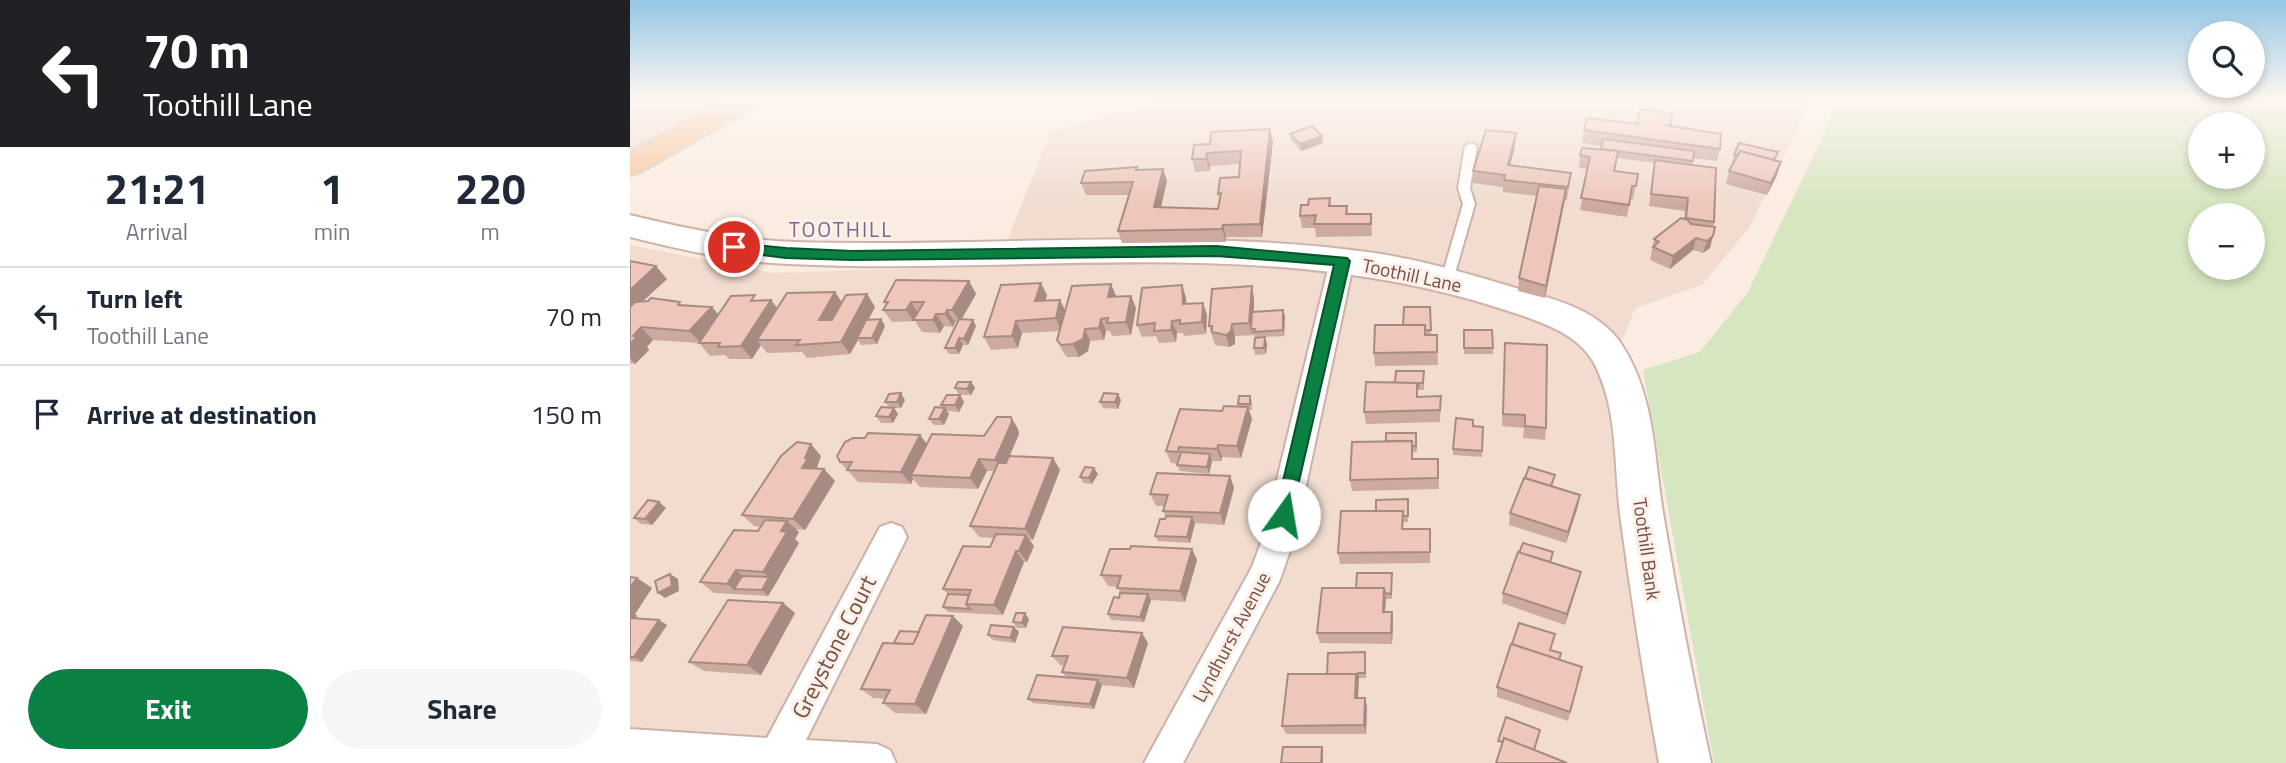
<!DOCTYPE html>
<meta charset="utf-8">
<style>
:root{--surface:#fff;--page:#f6f6f7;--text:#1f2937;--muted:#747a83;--line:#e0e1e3;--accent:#0b8043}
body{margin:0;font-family:"Titillium Web",sans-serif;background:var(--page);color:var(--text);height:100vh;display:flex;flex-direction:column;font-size:26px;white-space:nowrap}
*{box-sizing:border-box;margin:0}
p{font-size:23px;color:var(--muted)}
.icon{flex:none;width:38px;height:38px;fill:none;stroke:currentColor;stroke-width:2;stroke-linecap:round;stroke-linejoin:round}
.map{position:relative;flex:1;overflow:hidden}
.side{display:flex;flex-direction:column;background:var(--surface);width:630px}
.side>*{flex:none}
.top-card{background:#202124;color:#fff;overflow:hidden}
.fabs{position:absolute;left:1558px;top:21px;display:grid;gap:14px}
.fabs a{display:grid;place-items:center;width:77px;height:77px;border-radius:50%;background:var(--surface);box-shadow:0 4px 10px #0003;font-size:35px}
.pin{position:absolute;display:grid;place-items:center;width:60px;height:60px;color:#fff;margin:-30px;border:4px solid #fff;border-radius:50%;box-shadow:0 2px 7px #0007}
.me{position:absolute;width:77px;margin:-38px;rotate:13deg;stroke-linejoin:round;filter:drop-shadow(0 0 5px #0008)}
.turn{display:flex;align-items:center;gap:24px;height:147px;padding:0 28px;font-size:32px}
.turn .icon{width:91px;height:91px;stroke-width:2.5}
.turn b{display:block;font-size:49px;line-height:60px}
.eta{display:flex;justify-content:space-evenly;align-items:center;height:119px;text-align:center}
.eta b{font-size:42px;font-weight:700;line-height:49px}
.cta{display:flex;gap:14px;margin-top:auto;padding:14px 28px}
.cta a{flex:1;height:80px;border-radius:42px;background:var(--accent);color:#fff;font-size:28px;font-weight:700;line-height:80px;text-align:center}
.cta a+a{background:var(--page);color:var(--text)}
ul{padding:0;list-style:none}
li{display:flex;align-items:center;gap:21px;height:98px;padding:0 28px;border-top:2px solid var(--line)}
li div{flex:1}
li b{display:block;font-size:26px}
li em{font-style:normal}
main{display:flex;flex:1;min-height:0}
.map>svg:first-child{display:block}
.residential{fill:#f1dccf}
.green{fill:#d6e6c0;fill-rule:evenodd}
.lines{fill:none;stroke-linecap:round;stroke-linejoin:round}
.lane-casing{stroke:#cab2a8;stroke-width:4}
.street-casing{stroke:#cab2a8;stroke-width:4}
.secondary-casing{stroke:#cfb3a8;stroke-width:4}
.primary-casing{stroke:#d7cecc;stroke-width:4}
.lane{fill:#fff;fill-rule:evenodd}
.street{fill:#fff;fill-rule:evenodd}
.secondary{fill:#fff;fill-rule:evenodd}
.primary{fill:#f6c59c;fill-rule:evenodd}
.wall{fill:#cdaaa0}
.shaded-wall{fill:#a78b82}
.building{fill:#eec6ba;stroke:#a78b82;stroke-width:2}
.route{fill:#0b8043;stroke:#07532c;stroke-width:2}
.labels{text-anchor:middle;stroke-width:6;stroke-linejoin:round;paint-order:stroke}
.street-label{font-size:19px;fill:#6f5149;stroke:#fef0e6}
.neighbourhood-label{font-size:21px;letter-spacing:2px;fill:#7c6593;stroke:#fef0e6}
.near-street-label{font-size:23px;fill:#6f5149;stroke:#fef0e6}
</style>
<main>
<section class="side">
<div class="top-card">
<div class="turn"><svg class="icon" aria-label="left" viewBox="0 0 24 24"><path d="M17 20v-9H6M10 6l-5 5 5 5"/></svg><div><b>70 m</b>Toothill Lane</div></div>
</div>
<div class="eta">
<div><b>21:21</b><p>Arrival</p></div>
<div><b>1</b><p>min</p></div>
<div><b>220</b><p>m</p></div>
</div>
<ul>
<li><svg class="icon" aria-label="left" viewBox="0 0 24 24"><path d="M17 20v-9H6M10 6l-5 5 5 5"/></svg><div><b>Turn left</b><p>Toothill Lane</p></div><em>70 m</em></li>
<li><svg class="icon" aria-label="arrive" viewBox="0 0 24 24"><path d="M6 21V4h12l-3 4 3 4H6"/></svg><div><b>Arrive at destination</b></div><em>150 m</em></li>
</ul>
<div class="cta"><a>Exit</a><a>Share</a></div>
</section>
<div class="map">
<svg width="1656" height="763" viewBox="0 0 1656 763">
<rect width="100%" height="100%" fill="#faece0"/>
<!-- residential -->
<g class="residential">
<polygon points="0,98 97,98 0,152"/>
<polygon points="543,98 1182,98 1119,228 1072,285 1005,308 974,386 1028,763 0,763 0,245 142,273 367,266 421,131"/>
</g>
<!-- green -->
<path class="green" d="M1208,98H1656V763H1084L1013,370L1070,352L1118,292L1192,138ZM1570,124H1622V177H1570ZM1570,215H1622V268H1570Z"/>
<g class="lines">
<!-- lane casing -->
<g class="lane-casing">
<polygon id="lane" points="841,143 847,146 840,188 845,204 823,280 817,284 811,280 833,204 828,188 835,146"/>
</g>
<!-- street casing -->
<g class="street-casing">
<g id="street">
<polygon points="712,252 721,255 724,261 665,537 649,582 553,763 514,763 622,567 633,537 700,261 703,255"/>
<polygon points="261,523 272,527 277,537 176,740 247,744 260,750 266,763 0,763 0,729 137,738 250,527"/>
</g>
</g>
<!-- secondary casing -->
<g class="secondary-casing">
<path id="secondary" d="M0,215C54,228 109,240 165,242C358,248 552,226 745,253C791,260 835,273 879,286C919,298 968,308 992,345C1025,396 1024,456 1033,513C1047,597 1063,680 1081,763H1029C1014,680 1001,597 990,514C984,465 988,408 964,363C946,330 902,319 869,308C633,233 400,276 159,264C105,262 52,250 0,237Z"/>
</g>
<!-- primary casing -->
<g class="primary-casing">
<polygon id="primary" points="98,98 134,98 130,104 11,172 0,175 0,152"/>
</g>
<!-- lane -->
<use href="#lane" class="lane"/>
<!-- street -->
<use href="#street" class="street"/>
<!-- secondary -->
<use href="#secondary" class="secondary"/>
<!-- primary -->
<use href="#primary" class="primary"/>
</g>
<!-- wall -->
<g class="wall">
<polygon points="1010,109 1041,126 1090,149 1087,161 1064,158 1062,165 1084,222 1080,248 1073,253 1063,250 1040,269 1020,260 1024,239 1054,219 1055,211 1019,206 1025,163 987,158 984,171 1008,174 1003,199 1000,199 997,217 950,210 958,169 949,168 950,155 971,150 972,146 952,143 954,130 1006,124"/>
<polygon points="660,134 693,143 671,151 661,140"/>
<polygon points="643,141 632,237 596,237 596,242 492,243 488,231 499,195 456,195 451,183 507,167 507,170 533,169 537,181 531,207 588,209 590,199 609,177 610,164 580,166 580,171 565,172 562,159 564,145"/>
<polygon points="885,146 880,165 941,173 937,200 935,200 915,298 888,291 889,278 907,196 873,192 873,187 843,183 843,171"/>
<polygon points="1104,155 1145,161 1147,175 1137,195 1096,184 1099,171 1104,162 1102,162"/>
<polygon points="700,198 701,206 717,206 718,214 741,214 742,236 686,237 685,228 672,228 670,216 678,205"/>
<polygon points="0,261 37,279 12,302 52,305 88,315 129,301 141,300 147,308 212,302 237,294 245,307 238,320 251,319 255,326 247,344 231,345 228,340 220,354 177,358 172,352 137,353 131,345 122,359 99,359 95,355 80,356 69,343 23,340 17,347 19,350 5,364 0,363"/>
<polygon points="339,281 346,294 331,319 343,320 346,326 338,345 333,345 329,354 319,354 315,348 327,322 325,322 323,327 314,326 310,333 292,332 285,321 262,322 253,310 256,305 254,302"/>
<polygon points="552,285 556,298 556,304 577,315 576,334 554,336 553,333 547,333 546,342 529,343 526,336 512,337 507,325"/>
<polygon points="622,286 624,299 624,312 655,316 654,336 634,337 635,337 637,344 636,354 625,355 624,348 625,335 605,336 605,344 599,347 585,345 579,326"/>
<polygon points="417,295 415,301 435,311 486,297 501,296 506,308 501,335 482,336 480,331 476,331 474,340 460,341 458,351 449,357 437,357 433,352 427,340 430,331 392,333 388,348 361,350 354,337"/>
<polygon points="800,307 801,335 807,335 808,365 745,366 744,353 773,325"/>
<polygon points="834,330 863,348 863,354 834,354"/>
<polygon points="875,343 916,428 915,440 893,438 894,428 872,426"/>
<polygon points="794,371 794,390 788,390 788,397 811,396 810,422 736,424 734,412"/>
<polygon points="341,382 345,388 341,395 329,395 325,388"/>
<polygon points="330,395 334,402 329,412 317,411 319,414 314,425 304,425 299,419 313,408 311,405"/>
<polygon points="620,396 622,402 622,410 619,410 622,419 611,458 592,457 591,461 582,461 579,474 550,471 547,465 548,464 541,463 536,451 592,411 609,406 608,404"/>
<polygon points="275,400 271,408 264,408 268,414 263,423 251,423 246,416 259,407 255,402"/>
<polygon points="491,400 488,409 473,408 470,402"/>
<polygon points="381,417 388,429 389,434 379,456 423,458 430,470 403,540 399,540 404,546 397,562 394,562 373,615 318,612 313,607 318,594 313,589 360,547 364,538 349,537 340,526 364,471 357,471 348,489 290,487 283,479 281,484 228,482 210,462 235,438 290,435 297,444 354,436"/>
<polygon points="843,426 853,427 852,457 823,455 823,449"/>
<polygon points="786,433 787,452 782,453 783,459 808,459 809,489 722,491 720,480 756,441"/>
<polygon points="191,456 187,467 188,469 194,469 205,481 175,530 165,529 169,532 165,539 169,543 138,596 84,593 70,582 128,531 130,527 124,526 112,515"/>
<polygon points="468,474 462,484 453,483 450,477"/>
<polygon points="925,475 922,486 948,506 936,543 879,525 880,513"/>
<polygon points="600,476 604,488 594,525 565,523 560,543 528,541 525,536 535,519 536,516 533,511 534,506 526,506 520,494"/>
<polygon points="778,499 778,522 774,522 773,529 800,540 800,563 710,564 708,553 746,511"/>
<polygon points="36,508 22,525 11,524 4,518"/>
<polygon points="500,549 562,549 567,560 555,602 521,600 514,622 481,620 478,614 489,598 490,593 488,587 478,586 471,575"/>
<polygon points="923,552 921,563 948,583 935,625 872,603 873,593"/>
<polygon points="762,573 762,599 756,599 755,612 762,612 763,622 762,644 690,643 687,633 726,588"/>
<polygon points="0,577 7,578 22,588 5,614 7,616 6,618 29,620 37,625 12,662 0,661"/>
<polygon points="153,603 165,613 131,675 74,671 59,662"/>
<polygon points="399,619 396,628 387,628 383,622"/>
<polygon points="333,626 296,714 265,713 253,703 256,699 243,698 231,689 264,643 289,632"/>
<polygon points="384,627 389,632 385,643 363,640 358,635"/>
<polygon points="925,634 920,650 929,660 952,667 938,721 867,697 867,687"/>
<polygon points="518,643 504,688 472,685 464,709 403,703 398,699 436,677 432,672 434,666 430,665 422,656"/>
<polygon points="736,657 736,678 729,678 728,698 735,698 737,707 736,734 656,734 652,726"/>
</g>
<!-- shaded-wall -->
<g class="shaded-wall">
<polygon points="640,129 643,141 632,237 630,224"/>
<polygon points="886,133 885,146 877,177 878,165"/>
<polygon points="692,136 693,143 671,151 670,144"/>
<polygon points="577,153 580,166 580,171 576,159"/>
<polygon points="1151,162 1147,175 1137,195 1141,183"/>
<polygon points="533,169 537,181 528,219 524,207"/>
<polygon points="936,189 934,202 915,298 916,286"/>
<polygon points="593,225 596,237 596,242 592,229"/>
<polygon points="1083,236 1080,248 1073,253 1077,241"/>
<polygon points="1066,238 1063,250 1040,269 1043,256"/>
<polygon points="26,266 37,279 0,313 0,290"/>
<polygon points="339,281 346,294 330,322 322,310"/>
<polygon points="411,283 417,295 412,314 405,301"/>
<polygon points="481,284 486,296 478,297"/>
<polygon points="552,285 556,298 557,317 553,304"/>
<polygon points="622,286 624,299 623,329 621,329 622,335 619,323"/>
<polygon points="205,292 214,305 198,332 189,320"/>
<polygon points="237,294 245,307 229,338 227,338 228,340 220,354 211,342"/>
<polygon points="501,296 506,308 501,335 496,322"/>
<polygon points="141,300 151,313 127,340 131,345 122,359 111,346"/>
<polygon points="430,300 436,312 431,331 426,318"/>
<polygon points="281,302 289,314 283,320 284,322 276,310"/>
<polygon points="573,303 577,315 576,334 572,322"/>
<polygon points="82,307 93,320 71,343 59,331"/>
<polygon points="317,310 325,322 323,327 315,314"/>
<polygon points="653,310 655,316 654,336 653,330"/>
<polygon points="306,314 314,326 310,333 303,320"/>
<polygon points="251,319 255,326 247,344 242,338"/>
<polygon points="471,319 476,331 474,340 469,328"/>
<polygon points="343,320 346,326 338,345 334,339"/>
<polygon points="386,321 392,333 388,348 382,336"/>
<polygon points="542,321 547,333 546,342 541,330"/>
<polygon points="602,324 605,336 605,344 599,347 596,335"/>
<polygon points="11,327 23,340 17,347 19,350 5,364 0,358 0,344 3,336"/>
<polygon points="455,329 460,341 458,351 449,357 443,344"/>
<polygon points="635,337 637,344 636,354 634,348"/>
<polygon points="329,338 333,345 329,354 325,348"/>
<polygon points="341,382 345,388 341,395 337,389"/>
<polygon points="271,393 275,400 271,408 267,402"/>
<polygon points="488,394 491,400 488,409 485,402"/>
<polygon points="330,395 334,402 329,412 325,405"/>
<polygon points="618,407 622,419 611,458 607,446"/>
<polygon points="264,408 268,414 263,423 259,417"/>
<polygon points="315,408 319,414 314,425 309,419"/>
<polygon points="381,417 388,429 389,434 373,472 365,460"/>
<polygon points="290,435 299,447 281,475 283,479 281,484 271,472"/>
<polygon points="181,444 191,456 187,467 189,470 172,468"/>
<polygon points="588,445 592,457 591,461 587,449"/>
<polygon points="580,454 582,461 579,474 577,467"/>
<polygon points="423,458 430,470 403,540 395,529"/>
<polygon points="349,459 357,471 348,489 340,478"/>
<polygon points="464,468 468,474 462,484 459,478"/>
<polygon points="194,469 205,481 175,530 163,519"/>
<polygon points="600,476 604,488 594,525 590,513"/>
<polygon points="950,495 948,506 936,543 938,532"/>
<polygon points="29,502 36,508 22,525 15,519"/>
<polygon points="562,517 565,523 560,543 557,537"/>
<polygon points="157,521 169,532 165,539 169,543 146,583 133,572 151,531"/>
<polygon points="396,535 404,546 397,562 389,551"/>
<polygon points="562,549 567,560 555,602 550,591"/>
<polygon points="386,551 394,562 373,615 364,605"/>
<polygon points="106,570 119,581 104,589 111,595 97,584"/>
<polygon points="951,572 948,583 935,625 937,614"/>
<polygon points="40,574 48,579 49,591 35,598 28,593"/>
<polygon points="139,577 146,583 138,596 132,590"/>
<polygon points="7,578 22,588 5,614 7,616 0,627 0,588"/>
<polygon points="754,588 756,599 754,622 753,612"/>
<polygon points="518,594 521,600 514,622 510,617"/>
<polygon points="153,603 165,613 131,675 117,665"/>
<polygon points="762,612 763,622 762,644 761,633"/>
<polygon points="395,613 399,619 396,628 392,623"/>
<polygon points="323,616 333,626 296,714 285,704"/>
<polygon points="29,620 37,625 12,662 4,657"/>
<polygon points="384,627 389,632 385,643 380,638"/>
<polygon points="512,633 518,643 504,688 497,678"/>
<polygon points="728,673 729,678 727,708 725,698 726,674"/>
<polygon points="468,680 472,685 464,709 460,704"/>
<polygon points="735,698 737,707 736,734 734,725"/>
<polygon points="692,747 693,751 693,763 691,763"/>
</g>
<!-- building -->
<g class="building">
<polygon points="1010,109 1042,113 1041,126 1035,125 1091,134 1090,149 954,130 957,118 1010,124 1007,122"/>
<polygon points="682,126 692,136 670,144 660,134"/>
<polygon points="640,129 630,224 593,225 592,229 488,231 503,182 451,183 455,171 507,167 506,170 533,169 524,207 588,209 591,193 588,194 590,178 609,177 611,151 577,153 576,159 562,159 564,145 580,144 581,132"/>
<polygon points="856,130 886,133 878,165 941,173 938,187 874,180 875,175 843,171"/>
<polygon points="973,139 1064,151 1063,161 971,149"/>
<polygon points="1109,143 1148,152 1144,160 1110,151 1107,156 1104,155"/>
<polygon points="952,148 988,151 984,171 1008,174 1006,186 1002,186 999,205 951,198 960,157 950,155"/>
<polygon points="1110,151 1151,162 1141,183 1099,171"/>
<polygon points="1025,160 1086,168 1084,222 1056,218 1058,198 1021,194"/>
<polygon points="909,186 936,189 916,286 889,278"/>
<polygon points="700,198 699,206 717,206 716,214 741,214 741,224 684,224 686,215 670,216 671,205 678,205 679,199"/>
<polygon points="1051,218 1058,220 1061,224 1085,227 1083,236 1077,241 1066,238 1043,256 1023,247 1029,242 1024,239"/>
<polygon points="0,261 26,266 0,290"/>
<polygon points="266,280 339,281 322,310 317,310 315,314 306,314 303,320 283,320 294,302 281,302 276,310 253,310 258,302 254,302"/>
<polygon points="411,283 405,301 430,300 426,318 386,321 382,336 354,337 371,285"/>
<polygon points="481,284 478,297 501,296 496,322 477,323 478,318 471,319 469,328 455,329 453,339 443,344 431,345 427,340 442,286"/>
<polygon points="552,285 553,304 573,303 572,322 550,324 550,320 542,321 541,330 524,331 525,323 507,325 512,288"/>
<polygon points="622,286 619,323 602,324 601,331 596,335 582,332 582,326 579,326 582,289"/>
<polygon points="205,292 189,320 202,320 216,295 237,294 211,342 166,345 170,340 127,340 157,293"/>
<polygon points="125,295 121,301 141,300 111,346 88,347 90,343 69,343 101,296"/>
<polygon points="21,298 50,302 48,305 82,307 59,331 11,327 3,336 7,337 0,344 0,307 5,302 18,301"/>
<polygon points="774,307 800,307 801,330 795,330 795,325 773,325"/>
<polygon points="653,310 653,330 624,332 625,329 621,329 622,312"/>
<polygon points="251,319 242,338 227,338 236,320"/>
<polygon points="329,319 343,320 334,339 329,338 325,348 315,348"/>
<polygon points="745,325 795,325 795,335 807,335 807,352 744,353"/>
<polygon points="834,330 862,330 863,348 834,348"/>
<polygon points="635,337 634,348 624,348 625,338"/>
<polygon points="875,343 917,345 916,428 895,426 895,415 873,414"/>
<polygon points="766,371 794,371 793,383 788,383 788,389 787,383 758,383 765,382"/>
<polygon points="328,382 341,382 337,389 325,388"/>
<polygon points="736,382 787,383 787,397 811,396 810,410 734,412"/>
<polygon points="271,393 267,402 255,402 259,394"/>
<polygon points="474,393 488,394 485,402 470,402"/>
<polygon points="317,395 330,395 325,405 311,405"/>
<polygon points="609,396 620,396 620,404 608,404"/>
<polygon points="594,406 618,407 607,446 588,445 587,449 549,447 548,452 536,451 550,409 592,411"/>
<polygon points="251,407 264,408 259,417 246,416"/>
<polygon points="305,407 315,408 309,419 299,419"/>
<polygon points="367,417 381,417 382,422 365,460 349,459 340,478 281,475 302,434 354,436"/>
<polygon points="826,418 843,420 843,426 853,427 852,451 823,449"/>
<polygon points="238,433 290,435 271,472 217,470 222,462 210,462 207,456 215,442 223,438 235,438"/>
<polygon points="756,433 786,433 786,446 782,446 782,441 756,441"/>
<polygon points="782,441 782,459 808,459 808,478 720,480 722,442"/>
<polygon points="167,442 181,444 175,458 178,458 172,468 194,469 163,519 112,515 151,456"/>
<polygon points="551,452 580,454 577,467 547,465"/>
<polygon points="379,456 423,458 395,529 340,526 368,463 376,463"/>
<polygon points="455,467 464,468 459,478 450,477"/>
<polygon points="899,467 925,475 921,486 933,490 895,478"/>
<polygon points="527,473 600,476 590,513 533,511 538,495 520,494"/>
<polygon points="894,478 950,495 938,532 880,513"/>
<polygon points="778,499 778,516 773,516 773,511 746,511 746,500"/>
<polygon points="18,500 29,502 15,519 4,518"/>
<polygon points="711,511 773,511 772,529 800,529 800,552 708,553"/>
<polygon points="536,516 562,517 557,537 525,536 530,519 535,519"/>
<polygon points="135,520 157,521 151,531 157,532 133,572 106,570 97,584 70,582 104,530 128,531"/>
<polygon points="366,534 396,535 389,551 386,551 364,605 336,604 341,590 313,589 333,546 360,547"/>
<polygon points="893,543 923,552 920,562 889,553"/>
<polygon points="501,546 562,549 550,591 487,588 491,576 471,575 480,549 500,549"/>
<polygon points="888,552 951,572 937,614 873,593"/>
<polygon points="727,573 762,573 761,594 755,593 754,588 726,588"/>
<polygon points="40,574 42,586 28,593 25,581"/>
<polygon points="112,576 139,577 132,590 104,589"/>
<polygon points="0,577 7,578 0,588"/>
<polygon points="692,588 754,588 753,612 762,612 761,633 687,633"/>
<polygon points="490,593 518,594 510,617 478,614 484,597 489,598"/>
<polygon points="318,594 339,595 336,604 340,609 313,607"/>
<polygon points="98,600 153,603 117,665 59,662"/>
<polygon points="386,613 395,613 392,623 383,622"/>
<polygon points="296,615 323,616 285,704 253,703 260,690 231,689 253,643 283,644"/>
<polygon points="0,618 29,620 4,657 0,657"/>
<polygon points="889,623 925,634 920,650 931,653 929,660 882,644"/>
<polygon points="361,625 384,627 380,638 358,635"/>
<polygon points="433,627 512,633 497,678 432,672 438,656 422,656"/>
<polygon points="270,631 289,632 283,644 264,643"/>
<polygon points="881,644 952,667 940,712 867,687"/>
<polygon points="735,652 735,673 728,673 727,678 726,674 697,674 698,653"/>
<polygon points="658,674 726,674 725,698 735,698 734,725 652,726"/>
<polygon points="407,675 468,680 460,704 398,699"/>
<polygon points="876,717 910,730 904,750 874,738 873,742 868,741"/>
<polygon points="874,738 937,763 866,763"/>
<polygon points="653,747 692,747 691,763 651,763"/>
</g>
<!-- sky -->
<linearGradient id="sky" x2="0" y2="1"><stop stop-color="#94c6e5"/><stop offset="0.48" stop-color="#fdf6f1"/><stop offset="1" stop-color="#fdf6f1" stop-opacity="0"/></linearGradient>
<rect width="1656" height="205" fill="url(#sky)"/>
<!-- route -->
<polygon class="route" points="104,243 156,248 222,251 586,246 717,258 720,261 660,520 654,522 648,520 645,515 704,265 586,256 222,260 156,258 99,251 97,247"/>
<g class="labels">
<!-- street labels -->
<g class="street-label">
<text transform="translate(782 275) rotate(12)" y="7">Toothill Lane</text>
<text transform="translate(1017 549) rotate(82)" y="7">Toothill Bank</text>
<text transform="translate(601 637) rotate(-62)" y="7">Lyndhurst Avenue</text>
</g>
<!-- neighbourhood labels -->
<g class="neighbourhood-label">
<text x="211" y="237">TOOTHILL</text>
</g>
<!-- near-street labels -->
<g class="near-street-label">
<text transform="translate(204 647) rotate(-63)" y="8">Greystone Court</text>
</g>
</g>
</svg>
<div class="fabs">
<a><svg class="icon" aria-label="search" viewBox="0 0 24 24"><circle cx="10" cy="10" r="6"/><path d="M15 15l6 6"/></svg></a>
<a>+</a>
<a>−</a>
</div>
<div class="pin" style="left:104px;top:247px;background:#d93025"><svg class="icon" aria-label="arrive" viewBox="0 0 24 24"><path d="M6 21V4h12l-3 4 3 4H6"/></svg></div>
<svg class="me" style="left:654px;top:515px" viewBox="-20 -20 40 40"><circle r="19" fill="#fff"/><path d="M0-13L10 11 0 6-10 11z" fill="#0b8043"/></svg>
</div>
</main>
